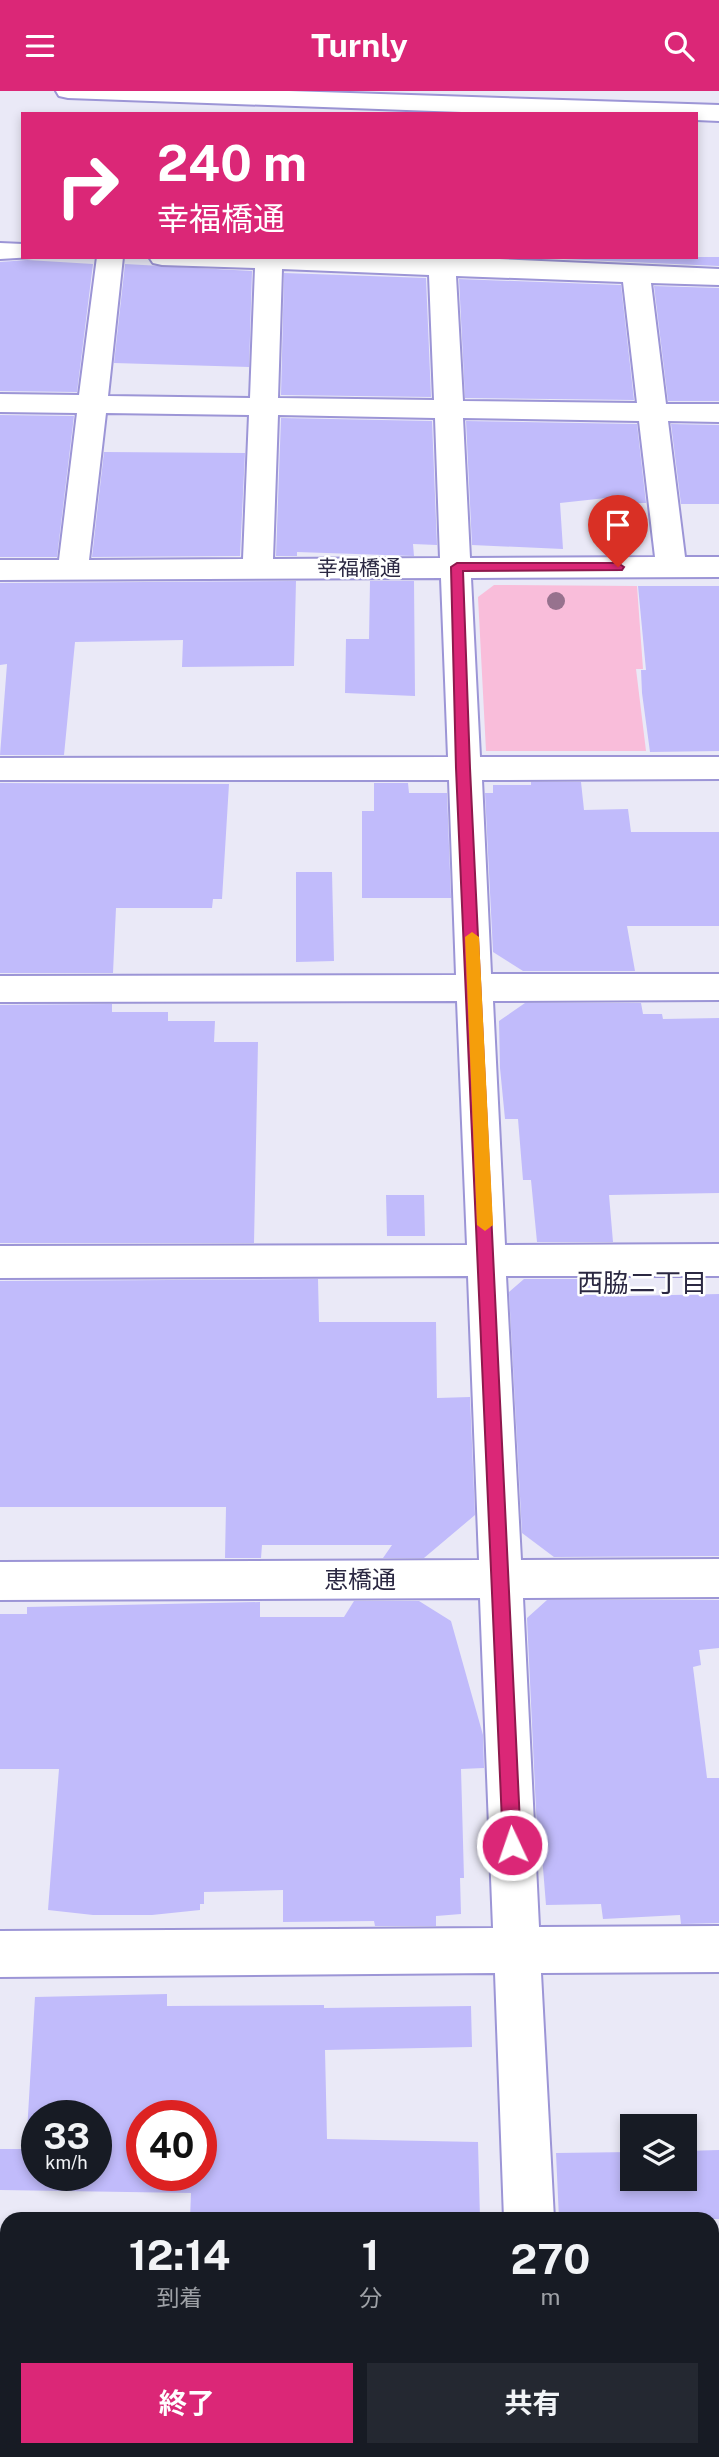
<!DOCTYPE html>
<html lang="ja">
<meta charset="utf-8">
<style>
:root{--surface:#171b24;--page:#242831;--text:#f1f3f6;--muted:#9ea1a6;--accent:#db2777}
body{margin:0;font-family:"Public Sans","Noto Sans JP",sans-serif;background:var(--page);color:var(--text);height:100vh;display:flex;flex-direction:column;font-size:26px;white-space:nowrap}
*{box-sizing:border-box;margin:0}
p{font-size:23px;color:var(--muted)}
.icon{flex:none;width:38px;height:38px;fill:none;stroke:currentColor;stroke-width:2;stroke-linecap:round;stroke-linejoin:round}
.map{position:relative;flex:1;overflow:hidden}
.details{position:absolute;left:0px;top:2121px;width:719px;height:245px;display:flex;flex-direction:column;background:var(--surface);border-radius:21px 21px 0 0;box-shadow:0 4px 10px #0003}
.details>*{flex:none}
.top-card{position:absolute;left:21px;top:21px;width:677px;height:147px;border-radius:0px;box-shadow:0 4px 10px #0003;background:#db2777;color:#fff;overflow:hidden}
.fabs{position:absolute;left:620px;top:2023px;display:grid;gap:14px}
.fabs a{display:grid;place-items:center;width:77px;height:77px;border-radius:0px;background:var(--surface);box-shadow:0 4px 10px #0003;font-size:35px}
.speed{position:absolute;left:21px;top:2009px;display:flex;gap:14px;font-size:35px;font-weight:700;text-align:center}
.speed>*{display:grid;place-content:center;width:91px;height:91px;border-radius:50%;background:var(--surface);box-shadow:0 4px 10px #0003;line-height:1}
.speed small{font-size:18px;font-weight:400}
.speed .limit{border:10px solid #d22;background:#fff;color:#111}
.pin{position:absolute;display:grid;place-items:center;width:60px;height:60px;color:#fff;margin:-72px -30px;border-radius:50% 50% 50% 0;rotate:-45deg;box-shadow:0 0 7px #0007}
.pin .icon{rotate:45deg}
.me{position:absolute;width:77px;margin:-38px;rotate:357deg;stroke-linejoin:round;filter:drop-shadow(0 0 5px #0008)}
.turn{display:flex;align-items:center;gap:24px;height:147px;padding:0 21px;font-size:32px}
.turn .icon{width:91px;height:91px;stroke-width:2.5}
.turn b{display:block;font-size:49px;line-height:60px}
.eta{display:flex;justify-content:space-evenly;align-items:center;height:119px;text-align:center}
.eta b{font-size:42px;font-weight:700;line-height:49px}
.cta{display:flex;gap:14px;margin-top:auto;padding:14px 21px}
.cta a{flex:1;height:80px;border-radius:0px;background:var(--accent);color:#fff;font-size:28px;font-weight:700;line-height:80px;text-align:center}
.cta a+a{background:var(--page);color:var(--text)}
header{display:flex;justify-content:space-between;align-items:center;height:91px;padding:0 21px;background:var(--accent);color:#fff;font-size:32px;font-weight:700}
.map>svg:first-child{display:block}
.green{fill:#f9bdda}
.building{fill:#c1bbfb;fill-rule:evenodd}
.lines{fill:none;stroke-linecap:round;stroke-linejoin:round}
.minor-casing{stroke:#9c95d6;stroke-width:4}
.minor{fill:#fff;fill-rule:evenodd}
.tree{fill:#97728e}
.route{fill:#db2777;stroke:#8e194d;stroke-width:2}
.slow{fill:#f59e0b}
.labels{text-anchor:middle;stroke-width:5;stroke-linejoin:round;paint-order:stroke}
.far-street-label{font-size:21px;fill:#2b2842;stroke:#fff}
.street-label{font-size:24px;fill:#2b2842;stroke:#fff}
.neighbourhood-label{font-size:26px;fill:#2b2842;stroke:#fff}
</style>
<header><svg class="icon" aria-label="menu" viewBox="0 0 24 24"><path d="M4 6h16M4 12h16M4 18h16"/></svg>Turnly<svg class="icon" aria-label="search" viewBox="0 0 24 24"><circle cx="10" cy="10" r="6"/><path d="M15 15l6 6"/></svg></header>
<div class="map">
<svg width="719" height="2366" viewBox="0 0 719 2366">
<rect width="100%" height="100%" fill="#eae9f7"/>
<!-- green -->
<polygon class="green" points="494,494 637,495 643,578 636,578 646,660 486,660 478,506"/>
<!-- building -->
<g class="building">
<polygon points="518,166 719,166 719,175"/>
<polygon points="27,169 93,173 77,301 0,300 0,171"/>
<polygon points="125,173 252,180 249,276 114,272"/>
<polygon points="284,182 426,187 431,306 281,304"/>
<polygon points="459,188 621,194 634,309 465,307"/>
<polygon points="654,195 719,197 719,310 668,310"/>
<polygon points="0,324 74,325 57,466 0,466"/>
<polygon points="281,327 432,330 437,454 413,453 414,465 297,461 297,465 276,465"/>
<polygon points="466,330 637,333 646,412 616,412 615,406 560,412 563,458 472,454"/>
<polygon points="671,333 719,334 719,413 681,413"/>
<polygon points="104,361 245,362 240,465 92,466"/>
<polygon points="296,490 294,575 182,576 183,549 75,551 64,664 0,664 7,573 0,574 0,492"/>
<polygon points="370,490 414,490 415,605 345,602 346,548 369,548"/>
<polygon points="638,495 719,495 719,660 650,661 642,602 641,579 646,579"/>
<polygon points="531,691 581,691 584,719 628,718 631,741 719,741 719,835 627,835 635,880 523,880 493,861 485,702 493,702 493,694 531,694"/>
<polygon points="0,692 229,693 222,808 213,808 212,817 116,817 113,882 0,882"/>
<polygon points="374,692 408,692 409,702 447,702 451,807 362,807 362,720 374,720"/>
<polygon points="296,781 332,781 334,870 296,871"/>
<polygon points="525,912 641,912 643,923 662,923 663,928 719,927 719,1102 609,1104 613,1151 537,1151 531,1089 523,1089 518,1028 505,1028 500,977 499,930"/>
<polygon points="112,913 112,921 168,921 168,930 215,930 214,951 258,951 254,1152 0,1152 0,914"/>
<polygon points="386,1104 424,1104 425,1145 387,1145"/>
<polygon points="318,1188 319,1231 436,1231 437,1307 470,1306 475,1424 424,1467 383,1467 392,1454 262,1454 261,1467 225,1467 226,1416 0,1416 0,1190"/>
<polygon points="524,1188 620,1188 621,1196 627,1197 627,1205 719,1203 719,1465 554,1466 522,1442 509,1201"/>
<polygon points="547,1509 719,1509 719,1557 699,1559 701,1574 693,1576 707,1687 719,1687 719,1832 681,1833 680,1824 603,1828 601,1813 546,1814 540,1740 537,1740 527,1527"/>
<polygon points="354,1510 419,1510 451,1530 483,1644 484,1677 461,1678 464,1787 460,1787 461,1823 436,1825 436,1835 375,1835 374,1830 283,1831 283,1799 204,1801 204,1813 200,1813 200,1819 152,1824 93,1824 48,1819 59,1678 0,1678 0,1523 27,1523 27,1516 260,1511 260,1526 344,1526"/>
<path d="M167,1903V1915L324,1914V1917L471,1915L472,1956L325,1959L327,2048L478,2051L480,2128H190L191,2102L0,2099V2058H26L35,1906ZM37,2025H96V2084H37ZM142,2025H201V2084H142Z"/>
<polygon points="719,2059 719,2128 559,2128 556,2062 632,2061 632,2088 684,2088 684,2060"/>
</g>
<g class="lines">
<!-- minor casing -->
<g class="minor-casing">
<g id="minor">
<polygon points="56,0 289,0 719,14 719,30 696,29 696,23 519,23 68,7 59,5"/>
<polygon points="0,152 23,153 23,166 33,166 0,168"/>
<path d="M97,166H123L108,305L250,307L255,177L162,174L153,172L149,166H455L719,178V194L651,192L666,313H719V331L668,330L685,466H719V486L471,487L480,666H719V688L482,689L491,883H719V909L493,910L505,1154L719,1153V1185H506L521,1469L719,1468V1506L523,1507L539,1836L719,1835V1881L541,1882L554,2128H504L495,1882L0,1886V1840L493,1837L480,1507L0,1509V1471L479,1469L468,1185L0,1187V1155L467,1154L457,910L0,911V885L456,884L449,689H0V667L448,666L441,487L0,489V469H59L77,322L0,321V303L79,304ZM282,178L429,184L434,309L278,307ZM456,185L623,191L637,312L463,310ZM106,322L249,324L243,468L89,469ZM278,324L435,327L440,467L273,468ZM463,327L639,330L655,466L470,467Z"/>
<rect x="513" y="2359" width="52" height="7"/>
</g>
</g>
<!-- minor -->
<use href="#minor" class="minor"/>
</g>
<!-- trees -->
<circle class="tree" cx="556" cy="510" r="9"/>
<!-- route -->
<polygon class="route" points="618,472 624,476 622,479 463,480 470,677 521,1754 519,1760 512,1762 505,1760 503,1754 456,677 451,476 457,472"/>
<!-- slow -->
<polygon class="slow" points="472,841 479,846 493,1134 485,1140 477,1134 465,846"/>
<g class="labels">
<!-- far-street labels -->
<g class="far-street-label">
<text x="359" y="484">幸福橋通</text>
</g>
<!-- street labels -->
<g class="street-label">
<text x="360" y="1497">恵橋通</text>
</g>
<!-- neighbourhood labels -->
<g class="neighbourhood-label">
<text x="642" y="1201">西脇二丁目</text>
</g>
</g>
</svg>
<div class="fabs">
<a><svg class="icon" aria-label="layers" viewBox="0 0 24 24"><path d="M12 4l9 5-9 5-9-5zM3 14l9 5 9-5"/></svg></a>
</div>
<div class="speed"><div>33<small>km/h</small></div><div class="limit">40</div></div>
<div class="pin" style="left:618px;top:476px;background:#d93025"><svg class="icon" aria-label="arrive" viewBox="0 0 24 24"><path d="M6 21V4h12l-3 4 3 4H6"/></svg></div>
<svg class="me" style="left:512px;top:1754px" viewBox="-20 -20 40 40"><circle r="17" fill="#db2777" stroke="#fff" stroke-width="3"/><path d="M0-11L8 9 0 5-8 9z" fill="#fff"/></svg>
<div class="top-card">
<div class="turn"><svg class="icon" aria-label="right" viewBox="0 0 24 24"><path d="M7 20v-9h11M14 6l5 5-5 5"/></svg><div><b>240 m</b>幸福橋通</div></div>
</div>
<section class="details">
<div class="eta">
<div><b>12:14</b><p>到着</p></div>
<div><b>1</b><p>分</p></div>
<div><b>270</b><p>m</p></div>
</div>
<div class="cta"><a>終了</a><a>共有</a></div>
</section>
</div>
